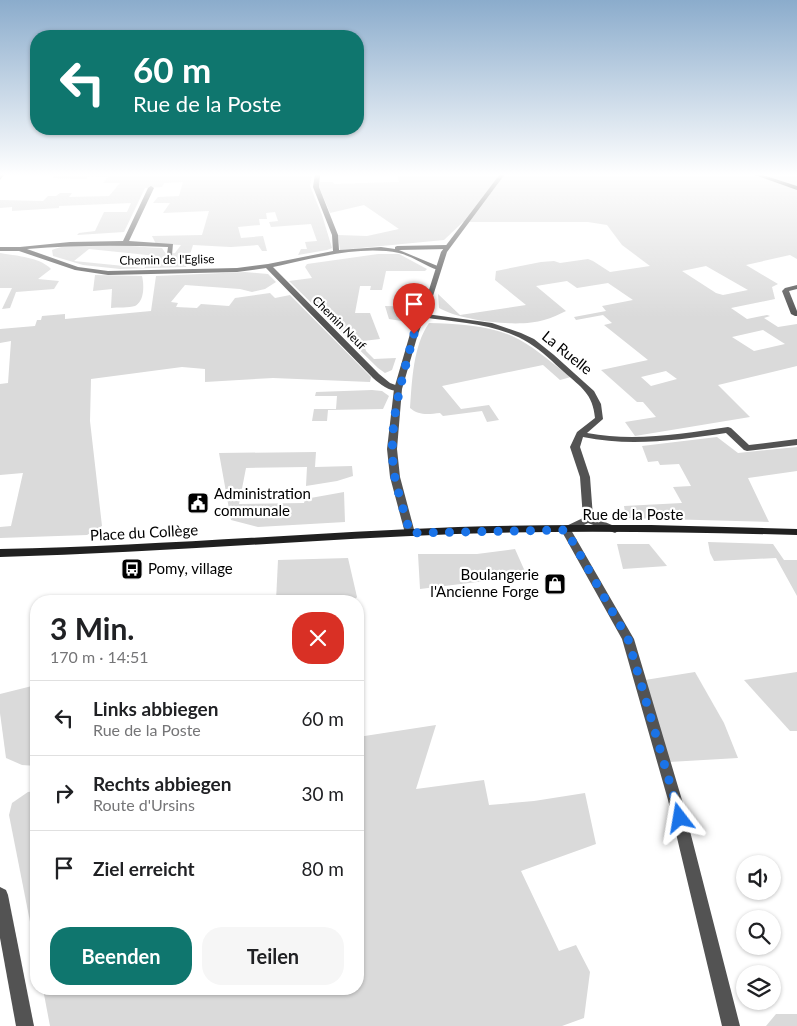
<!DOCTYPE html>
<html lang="de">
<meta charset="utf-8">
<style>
:root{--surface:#fff;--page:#f6f6f6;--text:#202124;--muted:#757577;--line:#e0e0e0;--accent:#0f766e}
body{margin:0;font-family:Lato,sans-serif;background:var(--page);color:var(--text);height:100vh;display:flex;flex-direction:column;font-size:19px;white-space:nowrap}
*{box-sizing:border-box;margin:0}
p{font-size:16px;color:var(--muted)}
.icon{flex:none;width:28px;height:28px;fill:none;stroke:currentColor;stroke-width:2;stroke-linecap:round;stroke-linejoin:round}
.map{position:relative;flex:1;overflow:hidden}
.drawer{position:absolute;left:30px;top:595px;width:334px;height:400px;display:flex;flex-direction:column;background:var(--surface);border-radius:20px;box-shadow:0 1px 4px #0004}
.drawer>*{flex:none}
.top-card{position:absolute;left:30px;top:30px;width:334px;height:105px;border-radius:20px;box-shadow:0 1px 4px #0004;background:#0f766e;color:#fff;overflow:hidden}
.fabs{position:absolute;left:736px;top:855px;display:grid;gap:10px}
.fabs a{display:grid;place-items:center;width:45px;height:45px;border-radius:50%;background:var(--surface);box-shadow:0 1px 4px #0004;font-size:25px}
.pin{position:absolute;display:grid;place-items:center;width:42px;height:42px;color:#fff;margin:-51px -21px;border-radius:50% 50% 50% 0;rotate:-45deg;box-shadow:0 0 5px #0007}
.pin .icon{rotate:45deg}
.me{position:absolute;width:55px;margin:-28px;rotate:346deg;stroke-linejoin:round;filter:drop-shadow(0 0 4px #0008)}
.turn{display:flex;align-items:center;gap:18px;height:105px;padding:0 20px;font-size:22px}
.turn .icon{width:65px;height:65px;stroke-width:2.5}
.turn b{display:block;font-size:35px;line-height:42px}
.round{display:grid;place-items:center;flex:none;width:52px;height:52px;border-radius:20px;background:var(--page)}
.overview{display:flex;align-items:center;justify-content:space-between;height:85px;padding:0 20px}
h1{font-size:30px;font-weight:700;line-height:38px}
.action{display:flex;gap:10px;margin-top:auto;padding:10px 20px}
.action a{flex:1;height:58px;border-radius:20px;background:var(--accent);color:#fff;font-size:20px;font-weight:700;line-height:58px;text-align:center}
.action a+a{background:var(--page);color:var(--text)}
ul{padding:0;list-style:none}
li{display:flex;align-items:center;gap:15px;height:75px;padding:0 20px;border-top:1px solid var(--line)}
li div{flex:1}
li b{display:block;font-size:19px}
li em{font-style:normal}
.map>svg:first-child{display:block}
.green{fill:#dadada;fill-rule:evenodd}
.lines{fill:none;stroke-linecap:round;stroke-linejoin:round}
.lane{fill:#535353;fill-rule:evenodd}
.street{fill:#535353;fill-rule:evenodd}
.secondary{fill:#202020;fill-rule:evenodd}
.route{stroke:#1a73e8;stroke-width:9;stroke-dasharray:0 16.2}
.labels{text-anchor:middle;stroke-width:4.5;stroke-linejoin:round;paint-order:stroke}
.far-street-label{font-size:12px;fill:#000;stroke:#fff}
.street-label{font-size:15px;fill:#000;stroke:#fff}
.poi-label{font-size:15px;fill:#000;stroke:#fff;text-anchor:start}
</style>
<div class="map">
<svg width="797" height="1026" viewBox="0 0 797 1026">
<rect width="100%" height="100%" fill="#fff"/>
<!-- green -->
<g class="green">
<path d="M56,174H312L310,186L322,215L332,248L327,250L298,255L301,249H307L305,242L317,241L311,224L271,227L269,222L278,221L275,212L266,213L267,219H259L260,225L238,227L241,238L263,236L267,251H262L258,245L231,247L193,245L186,267L120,269L83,265L53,256L52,250C78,239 134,247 162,248L166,254L175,253L181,245L156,244L152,236L202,235L209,211L163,213L170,203H153L158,197L179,196L183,182L164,183L162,187L145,188L124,232L77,235L79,233L95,231L104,212H127L131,203L59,206V208L12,211V207L0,208V200L43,201L48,196H56L60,193H72L69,197L109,196L120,183H103L108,177L89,176L86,179L52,178ZM89,249L157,256L158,257L144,268L74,261Z"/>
<path d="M396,174H797V259L790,255L746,265L778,284L772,287L775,299L731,308L747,319L767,315L770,316L764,318L778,327L797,324V366L718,385L750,417L635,436L625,422L656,417L643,402H637L601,370L648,360L604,325L612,323L603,315L576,320L574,317L606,311L602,306L633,300L608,283L577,288L567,281L536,286L566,311C559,314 552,318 544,320C519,328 462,321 439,308L438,294L460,315L526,305L495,280L496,271L541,262L554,261L560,263L588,259L593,261L610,272L650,266L622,245L607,225L588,222H463L444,240L340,250L338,235L367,236L399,229L364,205L330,213L319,187L320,182H333L334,184L399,182ZM706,266L748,290L723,295L716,293L682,271ZM763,330L785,344L754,351L732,337ZM666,371L677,379L651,386L641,377Z"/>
<path d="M0,253C16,256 40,257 51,269L38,279L59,281L54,289L16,292L10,308L2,309L12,288H0Z"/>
<polygon points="378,254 399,254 427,269 425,271 386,271 382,290 370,290 371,286 360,286 355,313 370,313 380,339 363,341 366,351 374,359 396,358 392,370 385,373 378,368 289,281 312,278 305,267 307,264"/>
<polygon points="245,272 268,274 276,282 265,289 252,292 240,289 185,285 171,302 178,303 176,307 197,308 201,304 229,306 235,298 270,293 275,298 290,295 371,377 370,382 273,378 205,382 205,369 182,367 91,379 90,421 102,526 87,535 0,538 0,527 11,526 23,473 0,475 0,384 8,383 11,341 0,343 0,329 35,326 37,320 41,320 42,316 65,314 65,319 151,311 156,276"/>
<path d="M95,275L142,276C144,284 145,301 135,306C129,308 118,307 111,308L112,289L93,291Z"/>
<polygon points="385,306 420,307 414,323 389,319"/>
<path d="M429,323C458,324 494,325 520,340C538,350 554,365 571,377L560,380L543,365L442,386L461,409L489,405L499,420L487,422L482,411L443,416L440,413C429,414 419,416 410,408C412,381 413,346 429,323Z"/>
<polygon points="372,390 382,391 389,396 383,409 328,410 327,421 312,421 314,409 336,409 337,396 315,396 316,392"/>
<polygon points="717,437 738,453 797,447 797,471 748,478 769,522 626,518 624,506 682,503 673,487 691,486 679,464 660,465 658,461 648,462 642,446"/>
<polygon points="316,452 315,467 352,466 353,476 337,481 306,486 307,467 246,468 239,504 304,503 305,499 344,492 345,522 258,527 231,520 219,453"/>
<polygon points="708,542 773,544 784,560 797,560 797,596 776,558 714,561 710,553"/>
<polygon points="617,544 649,544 667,566 623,569"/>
<polygon points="515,549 527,576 420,589 418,554 477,554"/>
<polygon points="348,558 357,597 354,601 276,601 278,560"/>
<polygon points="695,672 724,723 738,758 669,762 645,680"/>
<polygon points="797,672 797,731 790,731 744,680"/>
<polygon points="36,685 36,766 22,765 6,758 0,713 0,694"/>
<polygon points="436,725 416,789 484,780 489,805 534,801 585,793 596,844 521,871 559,951 576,945 590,972 584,1018 562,1026 50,1026 43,989 358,989 358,737"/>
<polygon points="36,791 36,952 9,815 12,803 28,792"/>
<polygon points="776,1014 797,1014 797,1026 766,1026"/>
</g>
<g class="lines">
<!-- lane -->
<g class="lane">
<path d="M315,174H320L319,187L338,235L339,250L381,247L395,249V247L397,246L447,245L450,247L447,249L399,250L440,267L441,268L438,270C425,266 412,256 399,253C359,245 311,259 273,267L379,374L390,383L401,387V391C390,392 381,385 373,378L266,268L237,272L108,275L75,270L19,251H0V247H20L70,242L123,241L148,188L151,186L154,188L129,241L173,244L172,255L167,254L168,247C121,245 74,245 27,249L78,267L108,271L237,268L268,264L333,251L332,235L313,187Z"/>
<path d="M419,313L492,323L521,333L534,339L554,355L594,391L601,404L603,419L587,433C634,442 681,434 728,427L731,428L749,445L797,439V445L747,451L744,450L726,433C678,440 631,447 583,437L580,447L590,477L593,517L619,528L620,530L615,533L588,523L570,532H562L561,530L562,528L583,518L580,477L570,447L577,432L595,418C593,394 581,387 564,372C553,362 542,351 529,343C497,323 458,323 422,317H419Z"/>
</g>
<!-- street -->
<g class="street">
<polygon points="5,174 0,180 0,174"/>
<polygon points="500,174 505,174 447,252 433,296 418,334 402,389 397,449 400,477 415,533 410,536 405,533 390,477 387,449 394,389 410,334 427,296 441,252"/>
<polygon points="797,285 797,289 789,291 797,311 797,316 795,316 791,314 782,291 785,288"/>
<polygon points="566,527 571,530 634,639 682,800 740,1026 722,1026 668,800 622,639 561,530"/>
<polygon points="0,887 6,890 8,895 34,1026 16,1026 0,938"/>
</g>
<!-- secondary -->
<g class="secondary">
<polygon points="752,174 760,174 797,186 797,190"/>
<path d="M651,525L797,529V535C683,532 570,530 456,534C304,540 152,553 0,557V549C153,546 305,533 458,527C522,525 587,525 651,525Z"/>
</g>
</g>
<!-- sky -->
<linearGradient id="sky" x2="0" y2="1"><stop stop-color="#8baccc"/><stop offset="0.55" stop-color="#fff"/><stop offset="1" stop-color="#fff" stop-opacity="0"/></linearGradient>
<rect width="797" height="318" fill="url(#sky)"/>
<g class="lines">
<!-- route -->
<path class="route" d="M414,334C402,380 386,429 395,478C399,496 405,515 410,533L566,530L628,639L680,818"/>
</g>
<!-- icons -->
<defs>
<g id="civic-square" transform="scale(1.125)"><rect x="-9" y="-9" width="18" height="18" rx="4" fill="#000" stroke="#fff"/><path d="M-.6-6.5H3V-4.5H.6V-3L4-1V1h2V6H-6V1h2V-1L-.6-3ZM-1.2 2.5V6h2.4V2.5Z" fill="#fff"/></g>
<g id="bus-square" transform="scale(1.125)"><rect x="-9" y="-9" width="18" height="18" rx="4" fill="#000" stroke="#fff"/><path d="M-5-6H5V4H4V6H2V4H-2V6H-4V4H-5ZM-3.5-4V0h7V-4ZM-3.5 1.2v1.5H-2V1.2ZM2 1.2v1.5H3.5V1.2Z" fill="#fff"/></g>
<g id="shop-square" transform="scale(1.125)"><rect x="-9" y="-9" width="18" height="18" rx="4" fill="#000" stroke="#fff"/><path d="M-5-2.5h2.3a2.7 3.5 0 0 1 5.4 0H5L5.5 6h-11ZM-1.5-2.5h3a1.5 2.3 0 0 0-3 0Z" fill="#fff"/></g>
</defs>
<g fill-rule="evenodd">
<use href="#civic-square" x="198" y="503"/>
<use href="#bus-square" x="132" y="569"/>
<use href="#shop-square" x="555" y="584"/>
</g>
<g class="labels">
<!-- far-street labels -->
<g class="far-street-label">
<text transform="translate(167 260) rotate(-1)" y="4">Chemin de l'Eglise</text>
<text transform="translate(339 323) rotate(45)" y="4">Chemin Neuf</text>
</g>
<!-- street labels -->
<g class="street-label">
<text transform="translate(567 353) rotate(39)" y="5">La Ruelle</text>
<text x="633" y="520">Rue de la Poste</text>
<text transform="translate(144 533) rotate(-3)" y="5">Place du Collège</text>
</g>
<!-- poi labels -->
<g class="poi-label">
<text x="214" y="499">Administration<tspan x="214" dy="17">communale</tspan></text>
<text x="148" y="574">Pomy, village</text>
<text x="539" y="580" text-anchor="end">Boulangerie<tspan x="539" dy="17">l'Ancienne Forge</tspan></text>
</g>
</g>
</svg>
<div class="fabs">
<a><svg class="icon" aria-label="sound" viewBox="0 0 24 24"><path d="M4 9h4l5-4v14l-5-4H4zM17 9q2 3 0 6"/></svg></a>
<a><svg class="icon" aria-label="search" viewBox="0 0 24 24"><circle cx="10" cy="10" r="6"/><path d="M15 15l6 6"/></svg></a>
<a><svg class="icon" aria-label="layers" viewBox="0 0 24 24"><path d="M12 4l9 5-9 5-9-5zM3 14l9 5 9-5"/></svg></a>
</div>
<div class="pin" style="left:414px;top:334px;background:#d93025"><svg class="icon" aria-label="arrive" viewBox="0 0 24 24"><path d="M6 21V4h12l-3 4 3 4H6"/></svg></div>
<svg class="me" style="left:680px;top:818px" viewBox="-20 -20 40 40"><path d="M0-17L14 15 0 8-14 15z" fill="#1a73e8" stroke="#fff" stroke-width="4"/></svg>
<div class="top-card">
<div class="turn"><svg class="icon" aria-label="left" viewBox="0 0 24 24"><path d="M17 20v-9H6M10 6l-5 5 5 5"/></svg><div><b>60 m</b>Rue de la Poste</div></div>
</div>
<section class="drawer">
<div class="overview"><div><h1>3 Min.</h1><p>170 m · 14:51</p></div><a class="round" style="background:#d93025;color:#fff"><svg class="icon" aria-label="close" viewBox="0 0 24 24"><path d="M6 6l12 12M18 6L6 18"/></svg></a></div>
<ul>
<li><svg class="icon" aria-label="left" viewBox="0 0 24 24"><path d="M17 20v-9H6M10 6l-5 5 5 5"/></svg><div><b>Links abbiegen</b><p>Rue de la Poste</p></div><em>60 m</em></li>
<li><svg class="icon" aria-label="right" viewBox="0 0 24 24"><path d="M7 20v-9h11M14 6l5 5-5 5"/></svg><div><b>Rechts abbiegen</b><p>Route d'Ursins</p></div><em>30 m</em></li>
<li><svg class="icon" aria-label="arrive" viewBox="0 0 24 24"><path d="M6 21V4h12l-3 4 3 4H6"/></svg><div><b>Ziel erreicht</b></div><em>80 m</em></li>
</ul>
<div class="action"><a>Beenden</a><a>Teilen</a></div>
</section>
</div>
